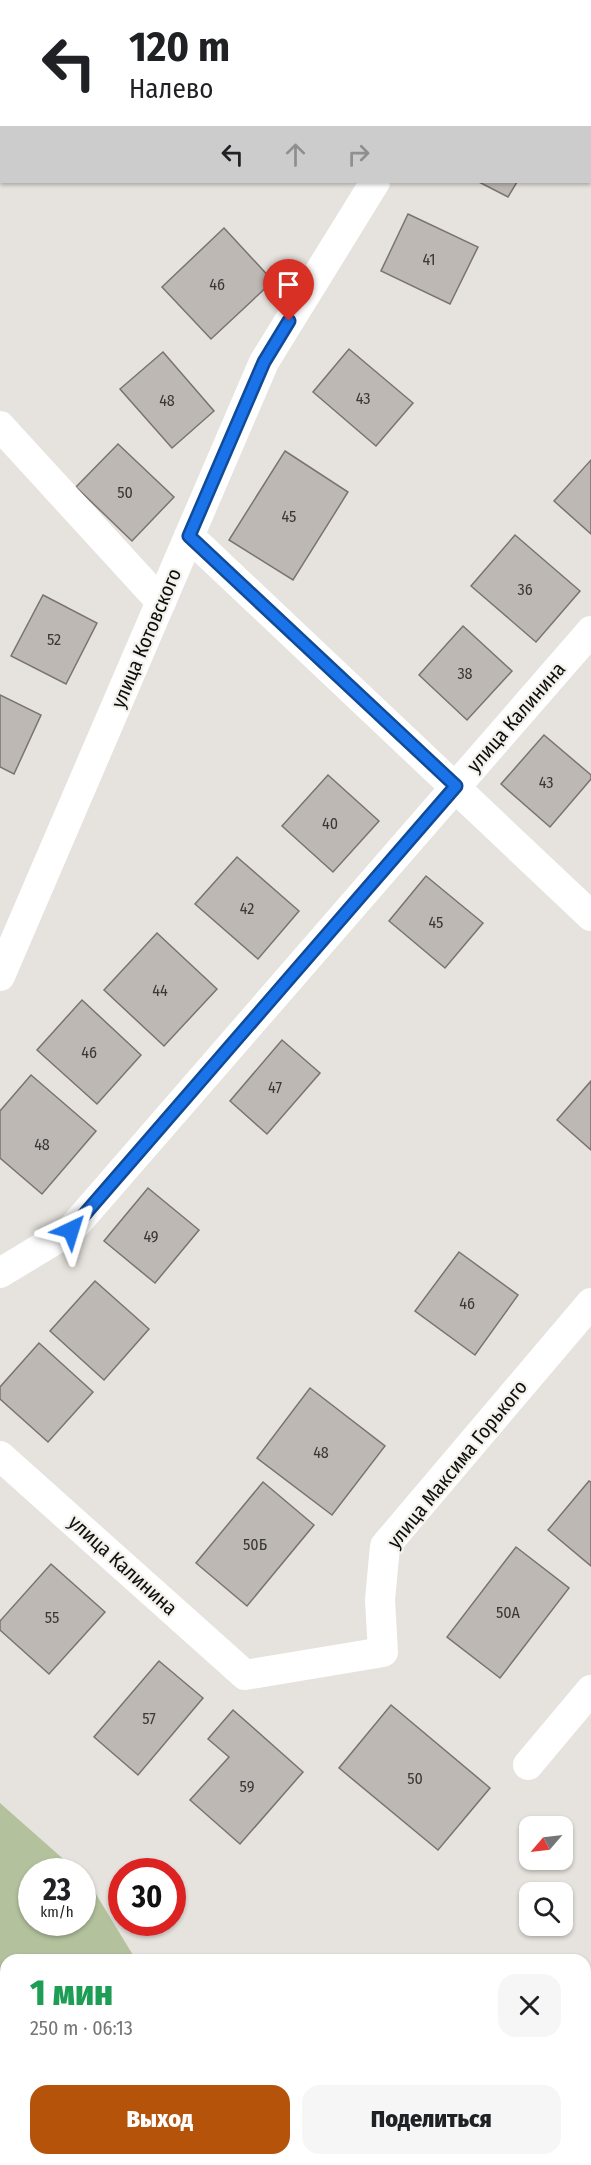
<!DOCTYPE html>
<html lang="ru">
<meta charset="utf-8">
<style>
:root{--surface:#fff;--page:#f6f6f6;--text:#202124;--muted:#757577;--accent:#b45309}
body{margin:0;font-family:"Fira Sans Condensed",sans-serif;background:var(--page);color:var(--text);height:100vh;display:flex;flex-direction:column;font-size:22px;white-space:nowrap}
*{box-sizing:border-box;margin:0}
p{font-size:20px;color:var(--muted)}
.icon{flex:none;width:33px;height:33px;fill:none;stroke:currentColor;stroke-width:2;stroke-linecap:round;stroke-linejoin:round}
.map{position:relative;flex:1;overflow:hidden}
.panel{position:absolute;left:0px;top:1954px;width:591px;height:212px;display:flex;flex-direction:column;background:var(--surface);border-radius:18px 18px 0 0;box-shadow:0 2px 4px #0004}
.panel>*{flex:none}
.guide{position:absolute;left:0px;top:0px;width:591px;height:183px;box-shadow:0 2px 4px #0004;background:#fff;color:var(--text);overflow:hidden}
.needle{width:39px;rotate:242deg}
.fabs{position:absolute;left:519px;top:1816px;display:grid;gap:12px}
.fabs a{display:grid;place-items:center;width:54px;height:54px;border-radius:12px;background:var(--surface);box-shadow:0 2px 4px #0004;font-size:30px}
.speed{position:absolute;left:18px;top:1858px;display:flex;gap:12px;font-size:30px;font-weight:700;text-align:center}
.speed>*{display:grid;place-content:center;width:78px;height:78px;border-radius:50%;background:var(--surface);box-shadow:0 2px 4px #0004;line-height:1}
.speed small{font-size:15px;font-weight:400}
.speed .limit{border:9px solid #d22;background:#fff;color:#111}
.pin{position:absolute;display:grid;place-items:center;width:51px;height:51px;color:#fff;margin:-62px -26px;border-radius:50% 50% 50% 0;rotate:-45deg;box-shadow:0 0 6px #0007}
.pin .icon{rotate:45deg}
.me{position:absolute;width:66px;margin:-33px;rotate:41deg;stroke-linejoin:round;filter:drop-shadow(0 0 4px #0008)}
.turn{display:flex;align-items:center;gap:21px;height:126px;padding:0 30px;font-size:27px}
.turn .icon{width:78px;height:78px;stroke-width:2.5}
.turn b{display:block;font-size:42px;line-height:51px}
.lanes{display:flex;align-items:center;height:57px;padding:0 30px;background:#0003;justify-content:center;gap:30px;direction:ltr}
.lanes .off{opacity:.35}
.round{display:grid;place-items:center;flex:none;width:63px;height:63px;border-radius:18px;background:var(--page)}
.summary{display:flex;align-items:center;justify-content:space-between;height:102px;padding:0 30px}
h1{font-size:36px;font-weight:800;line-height:45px;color:#1e9e55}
.button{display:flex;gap:12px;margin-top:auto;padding:12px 30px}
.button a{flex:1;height:69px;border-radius:18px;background:var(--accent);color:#fff;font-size:24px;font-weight:800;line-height:69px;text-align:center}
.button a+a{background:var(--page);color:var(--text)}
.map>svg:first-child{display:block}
.green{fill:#b3c29d}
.building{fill:#beb8b5;stroke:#797470;stroke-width:1.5}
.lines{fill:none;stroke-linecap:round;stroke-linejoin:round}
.minor{stroke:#fff;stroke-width:30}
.route-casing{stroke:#114b97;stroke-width:15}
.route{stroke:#1a73e8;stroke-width:10}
.labels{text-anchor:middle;stroke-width:4.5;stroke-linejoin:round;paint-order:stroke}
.number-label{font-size:16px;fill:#3a3836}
.street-label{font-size:20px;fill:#0e0e0c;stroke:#f3f1eb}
</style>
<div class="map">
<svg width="591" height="2165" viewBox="0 0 591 2165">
<rect width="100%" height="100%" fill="#e6e3de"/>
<!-- green -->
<polygon class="green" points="0,1803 78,1872 32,1872 32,1923 82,1923 83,1876 88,1881 136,1960 6,1960 6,2044 3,2043 0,2037"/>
<!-- building -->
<g class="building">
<polygon points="590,23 591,24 591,100 590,99"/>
<polygon points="479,182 517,182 508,197"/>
<polygon points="408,214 478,247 450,304 381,271"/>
<polygon points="224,228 273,281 211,339 162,287"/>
<polygon points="349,349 413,403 376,446 313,392"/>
<polygon points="163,352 214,411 172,448 120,389"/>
<polygon points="118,444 174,497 132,541 76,487"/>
<polygon points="285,451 348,492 293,580 229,540"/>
<polygon points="591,460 591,534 554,501"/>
<polygon points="515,535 580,591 536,642 471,586"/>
<polygon points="43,595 97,623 66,684 11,656"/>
<polygon points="463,626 512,671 467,720 419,675"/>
<polygon points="0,695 41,715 14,774 0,767"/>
<polygon points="544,735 591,775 591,779 550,827 501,784"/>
<polygon points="328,775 379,821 333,872 282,826"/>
<polygon points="237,857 299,911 258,959 195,904"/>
<polygon points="426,876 483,923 445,968 389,921"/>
<polygon points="157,933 217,989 164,1046 104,990"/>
<polygon points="82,1000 141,1055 97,1104 37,1050"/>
<polygon points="282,1040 320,1073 267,1134 230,1101"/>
<polygon points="31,1075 96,1131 42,1194 0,1158 0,1111"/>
<polygon points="591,1081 591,1150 557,1120"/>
<polygon points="148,1188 199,1230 155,1283 104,1241"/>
<polygon points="459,1252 518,1295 475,1355 415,1311"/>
<polygon points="95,1281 149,1329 104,1380 50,1331"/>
<polygon points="39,1343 93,1392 48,1442 0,1399 0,1387"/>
<polygon points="310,1388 385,1446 332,1515 257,1458"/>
<polygon points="589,1481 591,1482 591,1566 548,1530"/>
<polygon points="263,1482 314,1525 247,1606 196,1563"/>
<polygon points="516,1547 569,1588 500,1678 447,1637"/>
<polygon points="51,1564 105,1612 49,1674 0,1630 0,1621"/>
<polygon points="159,1661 203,1698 138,1775 94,1737"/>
<polygon points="391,1705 490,1788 438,1850 339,1768"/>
<polygon points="233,1710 303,1772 240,1844 190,1800 229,1757 208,1739"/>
</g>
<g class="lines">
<!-- minor -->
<g class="minor">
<polyline points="487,2 487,0"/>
<polyline points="0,426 161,602"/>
<polyline points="189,536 591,916"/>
<polyline points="0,976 264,362 375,182"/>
<polyline points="0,1273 71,1230 591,631"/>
<polyline points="0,1456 245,1675 383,1652 380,1600 385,1546 591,1303"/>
<polyline points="528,1765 591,1690"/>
</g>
</g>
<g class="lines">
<!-- route casing -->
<g class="route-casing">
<polyline id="route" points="71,1230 456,786 189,536 264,362 289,321"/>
</g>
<!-- route -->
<use href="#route" class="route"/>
</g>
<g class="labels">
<!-- number labels -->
<g class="number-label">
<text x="429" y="265">41</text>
<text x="217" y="290">46</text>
<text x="363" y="404">43</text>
<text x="167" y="406">48</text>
<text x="125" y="498">50</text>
<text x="289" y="522">45</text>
<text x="525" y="595">36</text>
<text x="54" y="645">52</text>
<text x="465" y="679">38</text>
<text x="546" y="788">43</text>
<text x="330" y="829">40</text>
<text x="247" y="914">42</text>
<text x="436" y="928">45</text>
<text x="160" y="996">44</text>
<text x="89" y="1058">46</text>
<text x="275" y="1093">47</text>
<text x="42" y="1150">48</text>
<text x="151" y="1242">49</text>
<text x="467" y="1309">46</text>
<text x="321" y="1458">48</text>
<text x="255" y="1550">50Б</text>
<text x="508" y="1618">50А</text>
<text x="52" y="1623">55</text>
<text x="149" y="1724">57</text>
<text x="415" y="1784">50</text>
<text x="247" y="1792">59</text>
</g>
<!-- street labels -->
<g class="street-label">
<text transform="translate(146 638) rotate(-67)" y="7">улица Котовского</text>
<text transform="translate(516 717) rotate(-49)" y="7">улица Калинина</text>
<text transform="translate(457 1464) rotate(-51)" y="7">улица Максима Горького</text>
<text transform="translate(123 1565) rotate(42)" y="7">улица Калинина</text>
</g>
</g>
</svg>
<div class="fabs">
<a><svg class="needle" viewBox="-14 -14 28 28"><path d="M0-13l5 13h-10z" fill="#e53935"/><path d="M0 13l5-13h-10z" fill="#757577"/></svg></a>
<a><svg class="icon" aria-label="search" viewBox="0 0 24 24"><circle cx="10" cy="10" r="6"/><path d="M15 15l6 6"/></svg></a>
</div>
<div class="speed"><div>23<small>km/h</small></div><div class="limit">30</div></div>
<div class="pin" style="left:289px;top:321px;background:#d93025"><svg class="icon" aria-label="arrive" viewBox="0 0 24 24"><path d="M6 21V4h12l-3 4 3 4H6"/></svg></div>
<svg class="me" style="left:71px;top:1230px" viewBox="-20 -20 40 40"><path d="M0-17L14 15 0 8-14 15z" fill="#1a73e8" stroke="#fff" stroke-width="4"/></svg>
<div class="guide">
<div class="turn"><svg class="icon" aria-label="left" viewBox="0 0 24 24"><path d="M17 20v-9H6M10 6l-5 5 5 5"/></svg><div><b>120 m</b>Налево</div></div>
<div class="lanes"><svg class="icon" aria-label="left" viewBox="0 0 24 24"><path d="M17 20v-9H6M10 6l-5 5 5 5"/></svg><svg class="icon off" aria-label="ahead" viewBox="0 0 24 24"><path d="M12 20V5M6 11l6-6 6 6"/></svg><svg class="icon off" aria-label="right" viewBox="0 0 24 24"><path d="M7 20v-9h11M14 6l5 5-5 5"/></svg></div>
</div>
<section class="panel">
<div class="summary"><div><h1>1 мин</h1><p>250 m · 06:13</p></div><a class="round"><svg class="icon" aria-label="close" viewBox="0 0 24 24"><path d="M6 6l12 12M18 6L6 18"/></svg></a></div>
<div class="button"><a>Выход</a><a>Поделиться</a></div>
</section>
</div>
